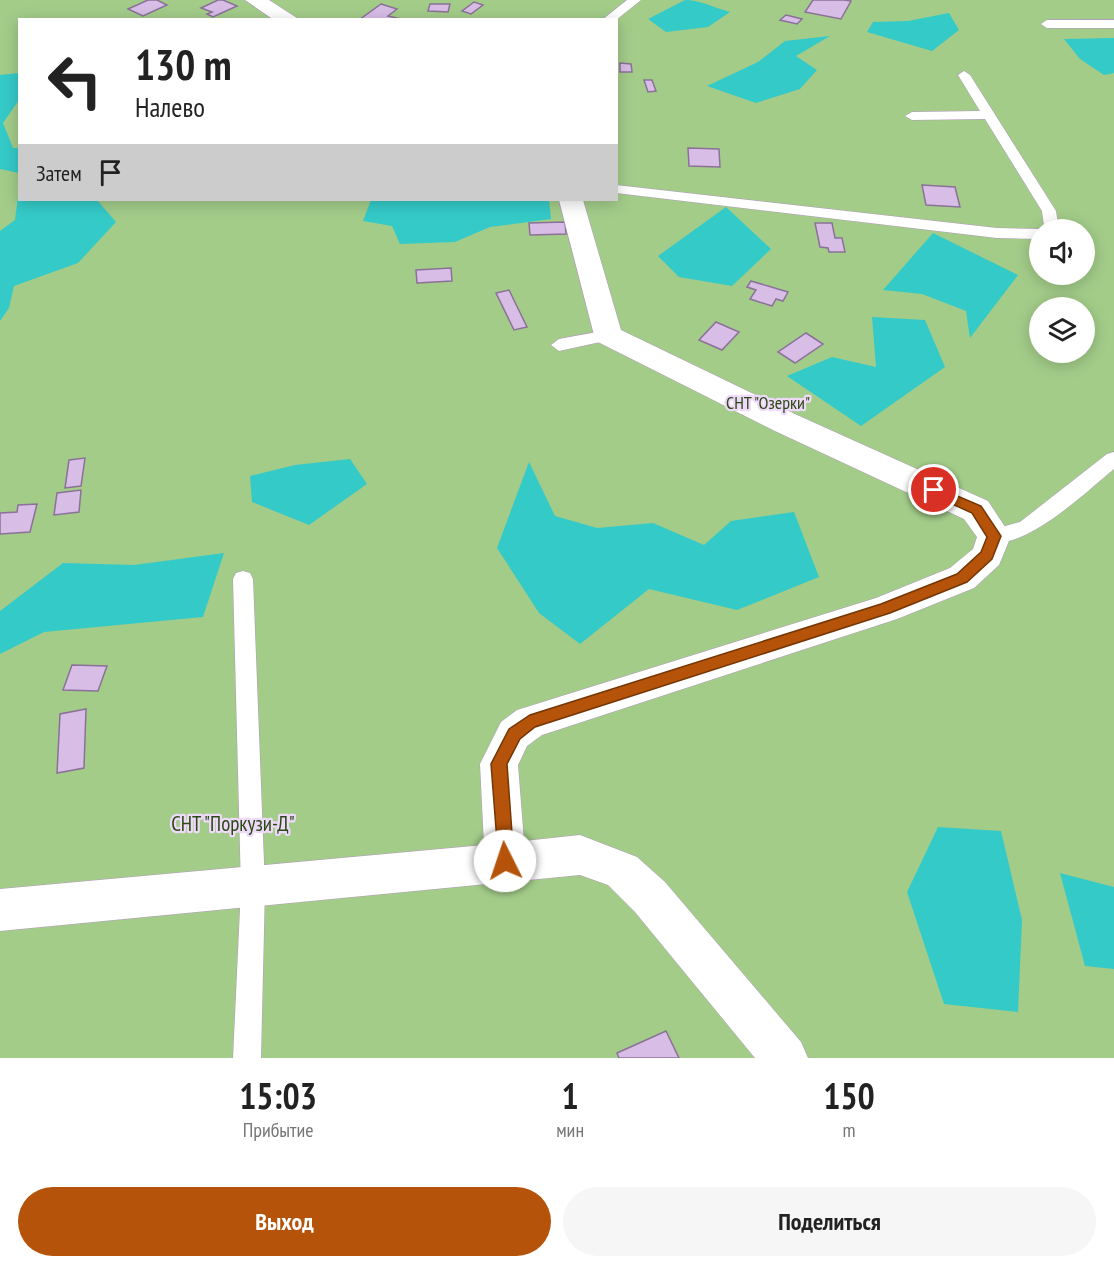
<!DOCTYPE html>
<html lang="ru">
<meta charset="utf-8">
<style>
:root{--surface:#fff;--page:#f6f6f6;--text:#222;--muted:#767676;--accent:#b45309}
body{margin:0;font-family:"PT Sans Narrow",sans-serif;background:var(--page);color:var(--text);height:100vh;display:flex;flex-direction:column;font-size:22px;white-space:nowrap}
*{box-sizing:border-box;margin:0}
p{font-size:20px;color:var(--muted)}
.icon{flex:none;width:33px;height:33px;fill:none;stroke:currentColor;stroke-width:2;stroke-linecap:round;stroke-linejoin:round}
.map{position:relative;height:1058px;overflow:hidden}
.panel{display:flex;flex-direction:column;background:var(--surface);flex:1}
.panel>*{flex:none}
.banner{position:absolute;left:18px;top:18px;width:600px;height:183px;border-radius:0px;box-shadow:0 3px 15px #0003;background:#fff;color:var(--text);overflow:hidden}
.controls{position:absolute;left:1029px;top:219px;display:grid;gap:12px}
.controls a{display:grid;place-items:center;width:66px;height:66px;border-radius:50%;background:var(--surface);box-shadow:0 3px 15px #0003;font-size:30px}
.pin{position:absolute;display:grid;place-items:center;width:51px;height:51px;color:#fff;margin:-26px;border:3px solid #fff;border-radius:50%;box-shadow:0 2px 6px #0007}
.me{position:absolute;width:66px;margin:-33px;rotate:356deg;stroke-linejoin:round;filter:drop-shadow(0 0 4px #0008)}
.turn{display:flex;align-items:center;gap:21px;height:126px;padding:0 18px;font-size:27px}
.turn .icon{width:78px;height:78px;stroke-width:2.5}
.turn b{display:block;font-size:42px;line-height:51px}
.then{display:flex;align-items:center;height:57px;padding:0 18px;background:#0003;gap:12px;font-size:22px}
.eta{display:flex;justify-content:space-evenly;align-items:center;height:102px;text-align:center}
.eta b{font-size:36px;font-weight:800;line-height:42px}
.button{display:flex;gap:12px;margin-top:auto;padding:12px 18px}
.button a{flex:1;height:69px;border-radius:36px;background:var(--accent);color:#fff;font-size:24px;font-weight:800;line-height:69px;text-align:center}
.button a+a{background:var(--page);color:var(--text)}
.map>svg:first-child{display:block}
.green{fill:#a3cc89;fill-rule:evenodd}
.water{fill:#34cac8}
.building{fill:#d8bde7;stroke:#8b7198;stroke-width:1.5}
.lines{fill:none;stroke-linecap:round;stroke-linejoin:round}
.lane-casing{stroke:#b398c1;stroke-width:1}
.street-casing{stroke:#b398c1;stroke-width:1}
.lane{fill:#fff;fill-rule:evenodd}
.street{fill:#fff;fill-rule:evenodd}
.route{fill:#b45309;stroke:#753606;stroke-width:1.5}
.labels{text-anchor:middle;stroke-width:4.5;stroke-linejoin:round;paint-order:stroke}
.park-label{font-size:18px;fill:#2a4911;stroke:#efd9fb}
.near-park-label{font-size:21px;fill:#2a4911;stroke:#efd9fb}
</style>
<div class="map">
<svg width="1114" height="1058" viewBox="0 0 1114 1058">
<rect width="100%" height="100%" fill="#efd9fb"/>
<!-- green -->
<path class="green" d="M0,0H1114V1058H0ZM20,20H616V200H20ZM1040,230H1084V274H1040ZM1040,308H1084V352H1040Z"/>
<!-- water -->
<g class="water">
<path d="M685,0C700,0 715,8 730,12L708,27L666,32L648,19Z"/>
<polygon points="949,13 959,30 932,51 867,32 873,22 908,21"/>
<polygon points="830,36 796,56 817,70 800,89 756,103 707,86 758,62 785,41"/>
<polygon points="1114,38 1114,73 1104,75 1080,59 1064,39"/>
<polygon points="19,73 19,100 3,123 13,148 19,148 19,173 0,169 0,75"/>
<polygon points="19,188 20,200 97,200 116,222 78,263 14,286 9,308 0,321 0,231 15,220"/>
<polygon points="371,200 549,200 551,219 490,227 455,242 400,244 392,226 363,221"/>
<polygon points="726,207 771,249 732,286 679,277 658,256"/>
<polygon points="933,233 1018,275 970,338 966,311 922,294 883,290"/>
<polygon points="872,317 925,320 945,367 861,426 787,376 832,357 876,367"/>
<polygon points="350,459 367,484 309,525 252,502 250,476 295,465"/>
<polygon points="529,462 555,516 597,528 653,523 704,545 731,521 794,512 819,577 737,610 649,589 580,644 539,613 497,548"/>
<polygon points="224,553 203,617 44,632 0,654 0,611 63,563 134,565"/>
<polygon points="938,827 1001,831 1022,920 1018,1012 944,1004 907,892"/>
<polygon points="1060,873 1114,887 1114,969 1085,966"/>
</g>
<!-- building -->
<g class="building">
<polygon points="148,0 157,0 167,5 143,16 128,9"/>
<polygon points="218,0 223,0 237,6 213,17 207,14 212,12 201,8"/>
<polygon points="813,0 844,0 851,1 841,19 805,12"/>
<polygon points="474,2 483,5 471,14 462,11"/>
<polygon points="381,4 397,9 388,16 401,19 359,20"/>
<polygon points="430,4 450,4 448,12 428,11"/>
<polygon points="786,15 802,19 797,24 780,20"/>
<polygon points="620,63 631,64 632,72 620,72"/>
<polygon points="644,80 652,80 656,91 648,92"/>
<polygon points="688,148 719,149 720,167 689,166"/>
<polygon points="922,185 955,187 960,207 926,205"/>
<polygon points="565,222 566,234 530,235 529,223"/>
<polygon points="815,223 832,223 835,238 842,238 845,252 829,252 828,248 820,247"/>
<polygon points="451,268 452,281 417,283 416,270"/>
<polygon points="751,281 788,292 783,301 776,299 772,306 750,299 756,290 747,287"/>
<polygon points="509,290 527,327 514,330 496,293"/>
<polygon points="716,322 739,332 722,350 699,340"/>
<polygon points="806,333 823,344 795,363 778,352"/>
<polygon points="85,458 81,486 65,488 69,460"/>
<polygon points="81,490 79,512 54,515 57,493"/>
<polygon points="37,504 30,532 0,534 0,513 17,512 18,505"/>
<polygon points="72,665 107,666 98,691 63,690"/>
<polygon points="86,709 84,768 57,773 60,714"/>
<polygon points="666,1031 679,1058 619,1058 617,1053"/>
</g>
<g class="lines">
<!-- lane casing -->
<g class="lane-casing">
<g id="lane">
<polygon points="627,0 641,0 616,20 602,20"/>
<polygon points="1114,20 1114,28 1047,28 1041,24 1047,20"/>
<polygon points="964,71 970,75 1056,211 1059,230 1042,230 1044,226 1042,211 985,119 912,120 905,116 912,112 980,111 958,75"/>
<polygon points="616,185 997,228 1040,229 1040,239 997,238 616,193"/>
<polygon points="608,330 616,335 614,339 559,351 551,345 559,339"/>
<path d="M1114,452V469C1087,491 1023,553 987,541L984,536L987,531L1020,522L1107,454Z"/>
<polygon points="243,571 250,573 253,579 265,888 261,1058 233,1058 241,888 233,579 236,573"/>
</g>
</g>
<!-- street casing -->
<g class="street-casing">
<g id="street">
<polygon points="245,0 269,0 300,20 274,20"/>
<polygon points="559,200 583,200 621,330 797,415 988,501 1011,536 999,565 974,588 897,619 542,735 527,746 518,765 524,841 580,835 637,857 665,882 801,1042 808,1058 755,1058 635,912 608,885 580,875 0,931 0,889 484,845 480,764 501,722 517,710 876,598 950,568 973,549 977,537 964,519 775,431 598,342 594,335"/>
</g>
</g>
<!-- lane -->
<use href="#lane" class="lane"/>
<!-- street -->
<use href="#street" class="street"/>
</g>
<!-- route -->
<polygon class="route" points="934,486 981,506 1001,536 992,559 967,582 890,613 535,727 520,739 507,764 514,861 511,867 505,869 499,867 491,764 509,729 530,715 881,604 957,574 981,552 987,537 972,513 930,494 930,487"/>
<g class="labels">
<!-- park labels -->
<g class="park-label">
<text x="768" y="409">СНТ "Озерки"</text>
</g>
<!-- near-park labels -->
<g class="near-park-label">
<text x="233" y="831">СНТ "Поркузи-Д"</text>
</g>
</g>
</svg>
<div class="controls">
<a><svg class="icon" aria-label="sound" viewBox="0 0 24 24"><path d="M4 9h4l5-4v14l-5-4H4zM17 9q2 3 0 6"/></svg></a>
<a><svg class="icon" aria-label="layers" viewBox="0 0 24 24"><path d="M12 4l9 5-9 5-9-5zM3 14l9 5 9-5"/></svg></a>
</div>
<div class="pin" style="left:934px;top:490px;background:#d93025"><svg class="icon" aria-label="arrive" viewBox="0 0 24 24"><path d="M6 21V4h12l-3 4 3 4H6"/></svg></div>
<svg class="me" style="left:505px;top:861px" viewBox="-20 -20 40 40"><circle r="19" fill="#fff"/><path d="M0-13L10 11 0 6-10 11z" fill="#b45309"/></svg>
<div class="banner">
<div class="turn"><svg class="icon" aria-label="left" viewBox="0 0 24 24"><path d="M17 20v-9H6M10 6l-5 5 5 5"/></svg><div><b>130 m</b>Налево</div></div>
<div class="then">Затем<svg class="icon" aria-label="arrive" viewBox="0 0 24 24"><path d="M6 21V4h12l-3 4 3 4H6"/></svg></div>
</div>
</div>
<section class="panel">
<div class="eta">
<div><b>15:03</b><p>Прибытие</p></div>
<div><b>1</b><p>мин</p></div>
<div><b>150</b><p>m</p></div>
</div>
<div class="button"><a>Выход</a><a>Поделиться</a></div>
</section>
